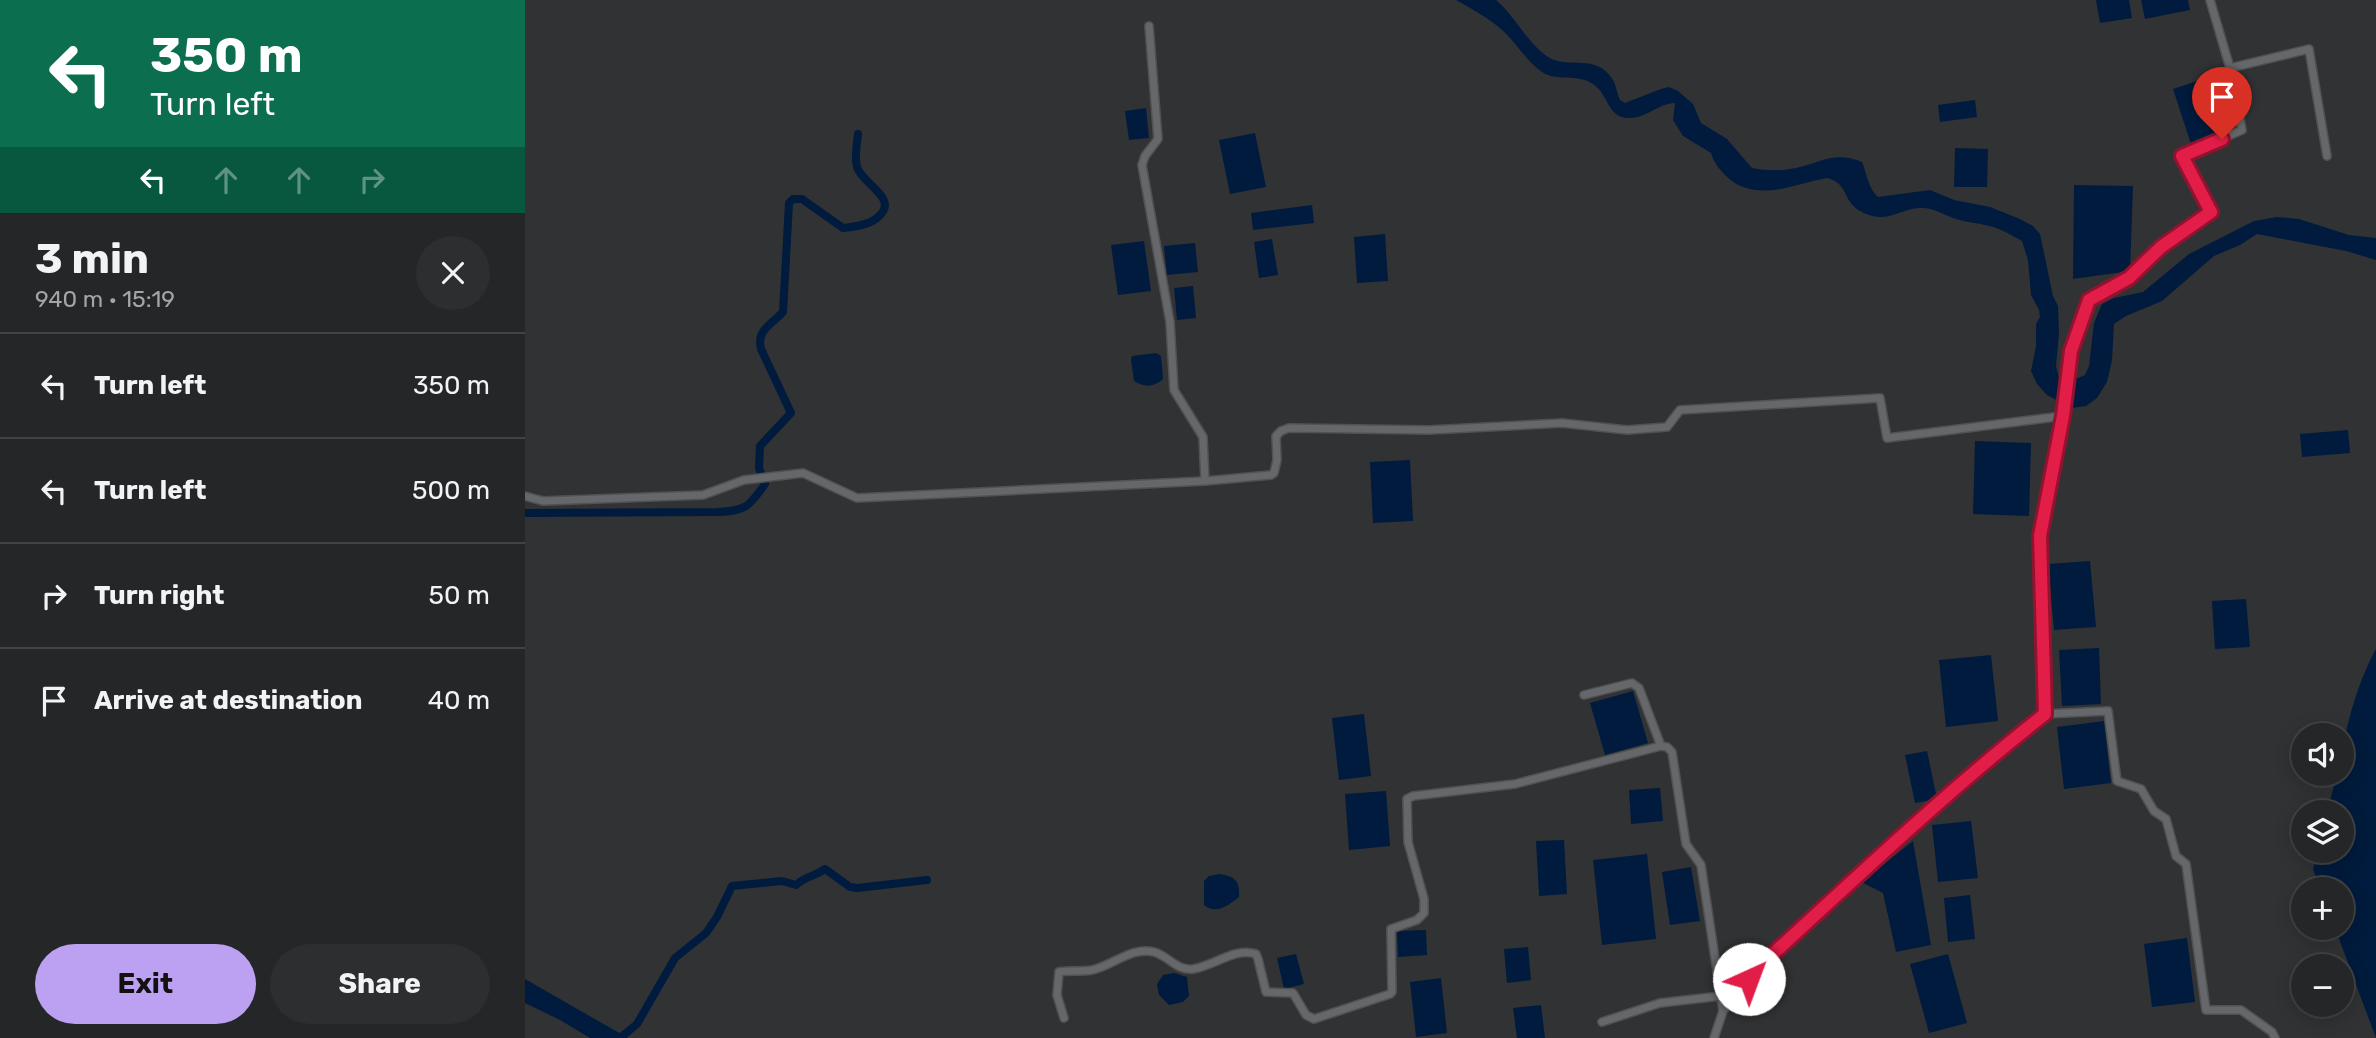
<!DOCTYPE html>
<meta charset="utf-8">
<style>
:root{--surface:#252627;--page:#2d2e2f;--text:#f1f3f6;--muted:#a3a5a7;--line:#424344;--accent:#bca0f2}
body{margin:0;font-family:Rubik,sans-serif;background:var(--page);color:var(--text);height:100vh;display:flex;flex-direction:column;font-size:26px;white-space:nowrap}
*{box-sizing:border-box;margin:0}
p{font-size:23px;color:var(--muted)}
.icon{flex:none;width:38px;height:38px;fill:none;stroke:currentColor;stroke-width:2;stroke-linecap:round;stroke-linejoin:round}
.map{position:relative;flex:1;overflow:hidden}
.side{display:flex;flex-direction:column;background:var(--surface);width:525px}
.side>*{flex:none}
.top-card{background:#0b6e4f;color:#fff;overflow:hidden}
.tools{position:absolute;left:1766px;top:723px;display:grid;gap:14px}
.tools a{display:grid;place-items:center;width:63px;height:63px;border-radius:50%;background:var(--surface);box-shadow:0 4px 18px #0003,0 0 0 2px var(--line);font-size:35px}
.pin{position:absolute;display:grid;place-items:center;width:60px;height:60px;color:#fff;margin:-72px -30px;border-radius:50% 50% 50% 0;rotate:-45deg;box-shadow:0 0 7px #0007}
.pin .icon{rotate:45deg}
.me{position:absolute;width:77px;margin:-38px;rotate:43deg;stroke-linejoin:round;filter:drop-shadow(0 0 5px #0008)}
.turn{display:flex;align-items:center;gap:24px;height:147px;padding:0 35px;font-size:32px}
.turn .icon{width:91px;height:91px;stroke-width:2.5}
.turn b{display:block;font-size:49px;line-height:60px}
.lanes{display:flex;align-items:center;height:66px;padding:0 35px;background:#0003;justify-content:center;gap:35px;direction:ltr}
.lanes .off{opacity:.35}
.round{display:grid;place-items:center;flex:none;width:74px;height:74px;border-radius:37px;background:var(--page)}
.summary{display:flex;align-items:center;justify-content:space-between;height:119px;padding:0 35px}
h1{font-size:42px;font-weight:700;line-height:52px}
.primary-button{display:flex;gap:14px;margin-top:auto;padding:14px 35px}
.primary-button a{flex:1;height:80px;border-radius:42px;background:var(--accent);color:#111;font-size:28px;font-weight:700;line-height:80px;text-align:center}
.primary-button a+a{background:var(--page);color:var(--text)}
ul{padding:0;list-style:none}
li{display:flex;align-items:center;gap:21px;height:105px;padding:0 35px;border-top:2px solid var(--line)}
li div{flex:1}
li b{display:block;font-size:26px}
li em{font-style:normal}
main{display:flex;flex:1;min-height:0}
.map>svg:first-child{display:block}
.water{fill:#001b3d}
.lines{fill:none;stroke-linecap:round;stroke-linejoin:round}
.canal{stroke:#001b3d;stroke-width:8}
.street-casing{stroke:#505153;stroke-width:10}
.street{stroke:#65676a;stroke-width:7}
.route-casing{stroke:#92132f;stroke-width:18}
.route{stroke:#e11d48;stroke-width:12}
</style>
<main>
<section class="side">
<div class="top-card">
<div class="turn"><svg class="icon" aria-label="left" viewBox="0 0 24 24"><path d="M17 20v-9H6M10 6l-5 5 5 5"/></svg><div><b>350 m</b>Turn left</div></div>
<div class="lanes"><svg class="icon" aria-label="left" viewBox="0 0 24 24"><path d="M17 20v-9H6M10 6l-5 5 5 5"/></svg><svg class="icon off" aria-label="ahead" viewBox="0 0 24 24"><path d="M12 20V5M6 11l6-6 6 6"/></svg><svg class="icon off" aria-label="ahead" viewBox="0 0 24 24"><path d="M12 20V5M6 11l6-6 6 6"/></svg><svg class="icon off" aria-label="right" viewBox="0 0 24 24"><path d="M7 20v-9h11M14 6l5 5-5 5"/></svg></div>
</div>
<div class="summary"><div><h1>3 min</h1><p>940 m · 15:19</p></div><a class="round"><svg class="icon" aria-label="close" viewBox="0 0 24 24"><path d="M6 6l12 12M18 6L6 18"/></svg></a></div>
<ul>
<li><svg class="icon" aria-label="left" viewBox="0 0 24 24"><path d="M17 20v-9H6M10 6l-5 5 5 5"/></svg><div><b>Turn left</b></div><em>350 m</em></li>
<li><svg class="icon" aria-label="left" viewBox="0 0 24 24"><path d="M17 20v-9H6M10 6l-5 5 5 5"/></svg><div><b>Turn left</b></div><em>500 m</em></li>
<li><svg class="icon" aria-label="right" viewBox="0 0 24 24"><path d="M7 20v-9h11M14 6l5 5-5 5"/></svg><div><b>Turn right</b></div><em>50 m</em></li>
<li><svg class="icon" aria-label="arrive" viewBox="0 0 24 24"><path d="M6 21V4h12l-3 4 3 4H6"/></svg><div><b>Arrive at destination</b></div><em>40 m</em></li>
</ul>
<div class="primary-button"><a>Exit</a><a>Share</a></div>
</section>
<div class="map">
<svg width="1851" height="1038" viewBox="0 0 1851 1038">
<rect width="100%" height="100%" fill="#313234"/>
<!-- water -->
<g class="water">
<path d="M931,0H971C990,16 1002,43 1023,57C1043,70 1071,52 1088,80C1091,85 1092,94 1095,100L1100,103L1136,89L1144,87L1153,91L1168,104L1176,123L1202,139L1227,168C1242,171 1256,171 1271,168C1298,162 1309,151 1337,162C1342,174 1343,188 1353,197L1405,190L1429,200L1465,207L1495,219L1508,226L1515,234L1528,296L1533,306L1534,334L1531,366L1534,378H1553L1560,375L1564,366L1569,323L1577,304L1589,298L1618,292L1664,254L1729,221L1752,217L1774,219L1824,235L1851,238V260L1821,251L1732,234L1715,245L1689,256L1637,301L1601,316L1589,324L1587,360L1582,382L1572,398L1561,406L1547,408L1522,395L1512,384L1506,371L1511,346V324L1515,317L1514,310L1506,295L1503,260L1497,241C1488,236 1478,230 1468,227C1456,223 1443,223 1431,219C1419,215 1408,207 1395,208C1375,209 1364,222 1344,215C1314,205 1327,184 1302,178C1268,184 1230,204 1201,176C1194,169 1189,163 1186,153L1158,136L1148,120L1150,103C1134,103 1122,118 1105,118C1082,119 1084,94 1068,84C1052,73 1032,82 1017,72C1002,62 990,41 976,29C962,17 947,9 931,0Z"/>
<polygon points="1571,0 1604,0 1607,18 1575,23"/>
<polygon points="1616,0 1663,0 1665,10 1620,19"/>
<polygon points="1691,75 1710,132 1667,147 1648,89"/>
<polygon points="1450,100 1452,117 1415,122 1413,105"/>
<polygon points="621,108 624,138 604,140 600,111"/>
<polygon points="730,133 741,187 705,194 694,140"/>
<polygon points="1430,148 1463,149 1462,187 1429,187"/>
<polygon points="1549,185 1608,186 1605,271 1548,279"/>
<polygon points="787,205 789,223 728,230 726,213"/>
<polygon points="860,234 863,281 832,283 829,237"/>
<polygon points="747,239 753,275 734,278 729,242"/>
<polygon points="619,241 626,291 593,295 586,245"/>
<polygon points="670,243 673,272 642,275 639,246"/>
<polygon points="668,286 671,318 652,320 649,288"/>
<path d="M631,353L636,356L638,379C628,388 619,387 609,381L606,360L607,356Z"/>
<polygon points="1823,430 1825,453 1777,457 1775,434"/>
<polygon points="1450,441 1506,443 1504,516 1448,514"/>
<polygon points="885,460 888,521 848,523 845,462"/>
<polygon points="1565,561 1571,627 1529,630 1523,564"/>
<polygon points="1721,599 1725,647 1690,649 1687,601"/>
<polygon points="1574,648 1576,704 1537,706 1534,650"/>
<path d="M1851,649V1038L1810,928H1816V889H1795L1788,869L1793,851L1816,850V812H1802L1812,774H1816C1816,737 1833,681 1851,649Z"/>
<polygon points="1466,655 1473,721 1421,727 1414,660"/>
<polygon points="1108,691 1123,743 1080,755 1065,703"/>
<polygon points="839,714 846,776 814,780 807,718"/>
<polygon points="1579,721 1586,783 1539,789 1532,727"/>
<polygon points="1402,751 1412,799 1390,803 1380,755"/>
<polygon points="1135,788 1138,821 1106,824 1104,790"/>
<polygon points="861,791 865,846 824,850 820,794"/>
<polygon points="1446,821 1453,878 1413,882 1407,825"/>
<polygon points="1039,840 1042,894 1014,896 1011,841"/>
<polygon points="1388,841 1406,945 1371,952 1358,893 1336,882"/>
<polygon points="1122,854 1131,939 1077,945 1068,860"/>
<polygon points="1166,867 1175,921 1145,925 1137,872"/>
<path d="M694,874C709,876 715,880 714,897C704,905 691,915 679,905V881L684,876Z"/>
<polygon points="1445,895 1450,939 1423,942 1419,898"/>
<polygon points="901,930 902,955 873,957 872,931"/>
<polygon points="1662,938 1670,1002 1627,1007 1619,944"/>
<polygon points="1003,947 1006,980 982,983 979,949"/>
<polygon points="771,954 779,984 759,989 752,958"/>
<polygon points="1423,954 1442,1023 1404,1033 1385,964"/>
<polygon points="649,973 662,977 664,996 658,1002 644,1005 634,995 632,984 638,975"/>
<polygon points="916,978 922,1033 891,1037 885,982"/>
<polygon points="0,979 103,1038 65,1038 35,1020 0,1003"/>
<polygon points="1016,1005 1020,1038 992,1038 988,1008"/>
</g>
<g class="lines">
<!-- canal -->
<g class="canal">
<path d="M0,513L193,512C220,511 224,507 240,484L234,468L235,446L266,413L236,349C231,330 247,324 258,312L264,203L268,199H277L318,228C329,227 346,225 354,216C374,198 337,184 332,167C329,158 332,144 333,134"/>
<path d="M95,1038L112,1024L150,958L181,933L192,917L207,886L257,881L271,885C282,875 289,877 300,869L325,887L332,888L402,880"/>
</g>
<!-- street casing -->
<g class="street-casing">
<g id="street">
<polyline points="624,26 633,139 620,156 617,165 645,322 649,390 678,437 680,481 746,475 749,473 752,460 751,436 756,431 764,428 904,430 1037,423 1102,430 1142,427 1155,410 1355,398 1362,438 1538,416"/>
<polyline points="1705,68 1784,49 1802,156"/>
<polyline points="0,496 18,501 178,495 219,480 278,473 332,498 680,481"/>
<polyline points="1059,695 1107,683 1114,688 1136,746 1142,747 1147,752 1161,844 1176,865 1198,1011"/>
<polyline points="1520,714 1583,711 1592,781 1616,789 1629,811 1641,819 1651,856 1661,864 1681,1010 1716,1010 1747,1032 1750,1038"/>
<path d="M539,1018L532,995L534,972C544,970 556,972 567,970C587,966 607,946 629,952C644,956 651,971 668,969C689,966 710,947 731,954L733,959L741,992L768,993L781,1015L789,1019L865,994L867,992L866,929L892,920L899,913V899L883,842L882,799L888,796L990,784L1136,746"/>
<polyline points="1077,1022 1135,1003 1196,996"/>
<polyline points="1189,1038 1198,1011 1237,964 1464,759 1520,714 1515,536 1538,416 1546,351 1564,301 1604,278 1636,247 1686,212 1657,156 1717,130 1705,68 1685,0"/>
</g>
</g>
<!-- street -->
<use href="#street" class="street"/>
</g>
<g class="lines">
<!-- route casing -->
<g class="route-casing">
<path id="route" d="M1224,979L1237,964C1330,879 1421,792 1520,714L1515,536L1538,416L1546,351L1564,300L1604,278L1636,247L1686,212L1657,156L1697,139"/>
</g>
<!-- route -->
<use href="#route" class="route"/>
</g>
</svg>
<div class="tools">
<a><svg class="icon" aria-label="sound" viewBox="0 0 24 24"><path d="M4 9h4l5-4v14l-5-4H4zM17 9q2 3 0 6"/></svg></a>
<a><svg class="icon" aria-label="layers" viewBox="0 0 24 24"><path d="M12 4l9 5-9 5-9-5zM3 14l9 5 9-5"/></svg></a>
<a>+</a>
<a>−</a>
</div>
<div class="pin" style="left:1697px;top:139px;background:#d93025"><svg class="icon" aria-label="arrive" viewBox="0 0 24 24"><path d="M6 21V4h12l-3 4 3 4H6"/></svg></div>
<svg class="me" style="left:1224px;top:979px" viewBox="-20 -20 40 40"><circle r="19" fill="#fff"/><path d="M0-13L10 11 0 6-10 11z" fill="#e11d48"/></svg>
</div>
</main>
